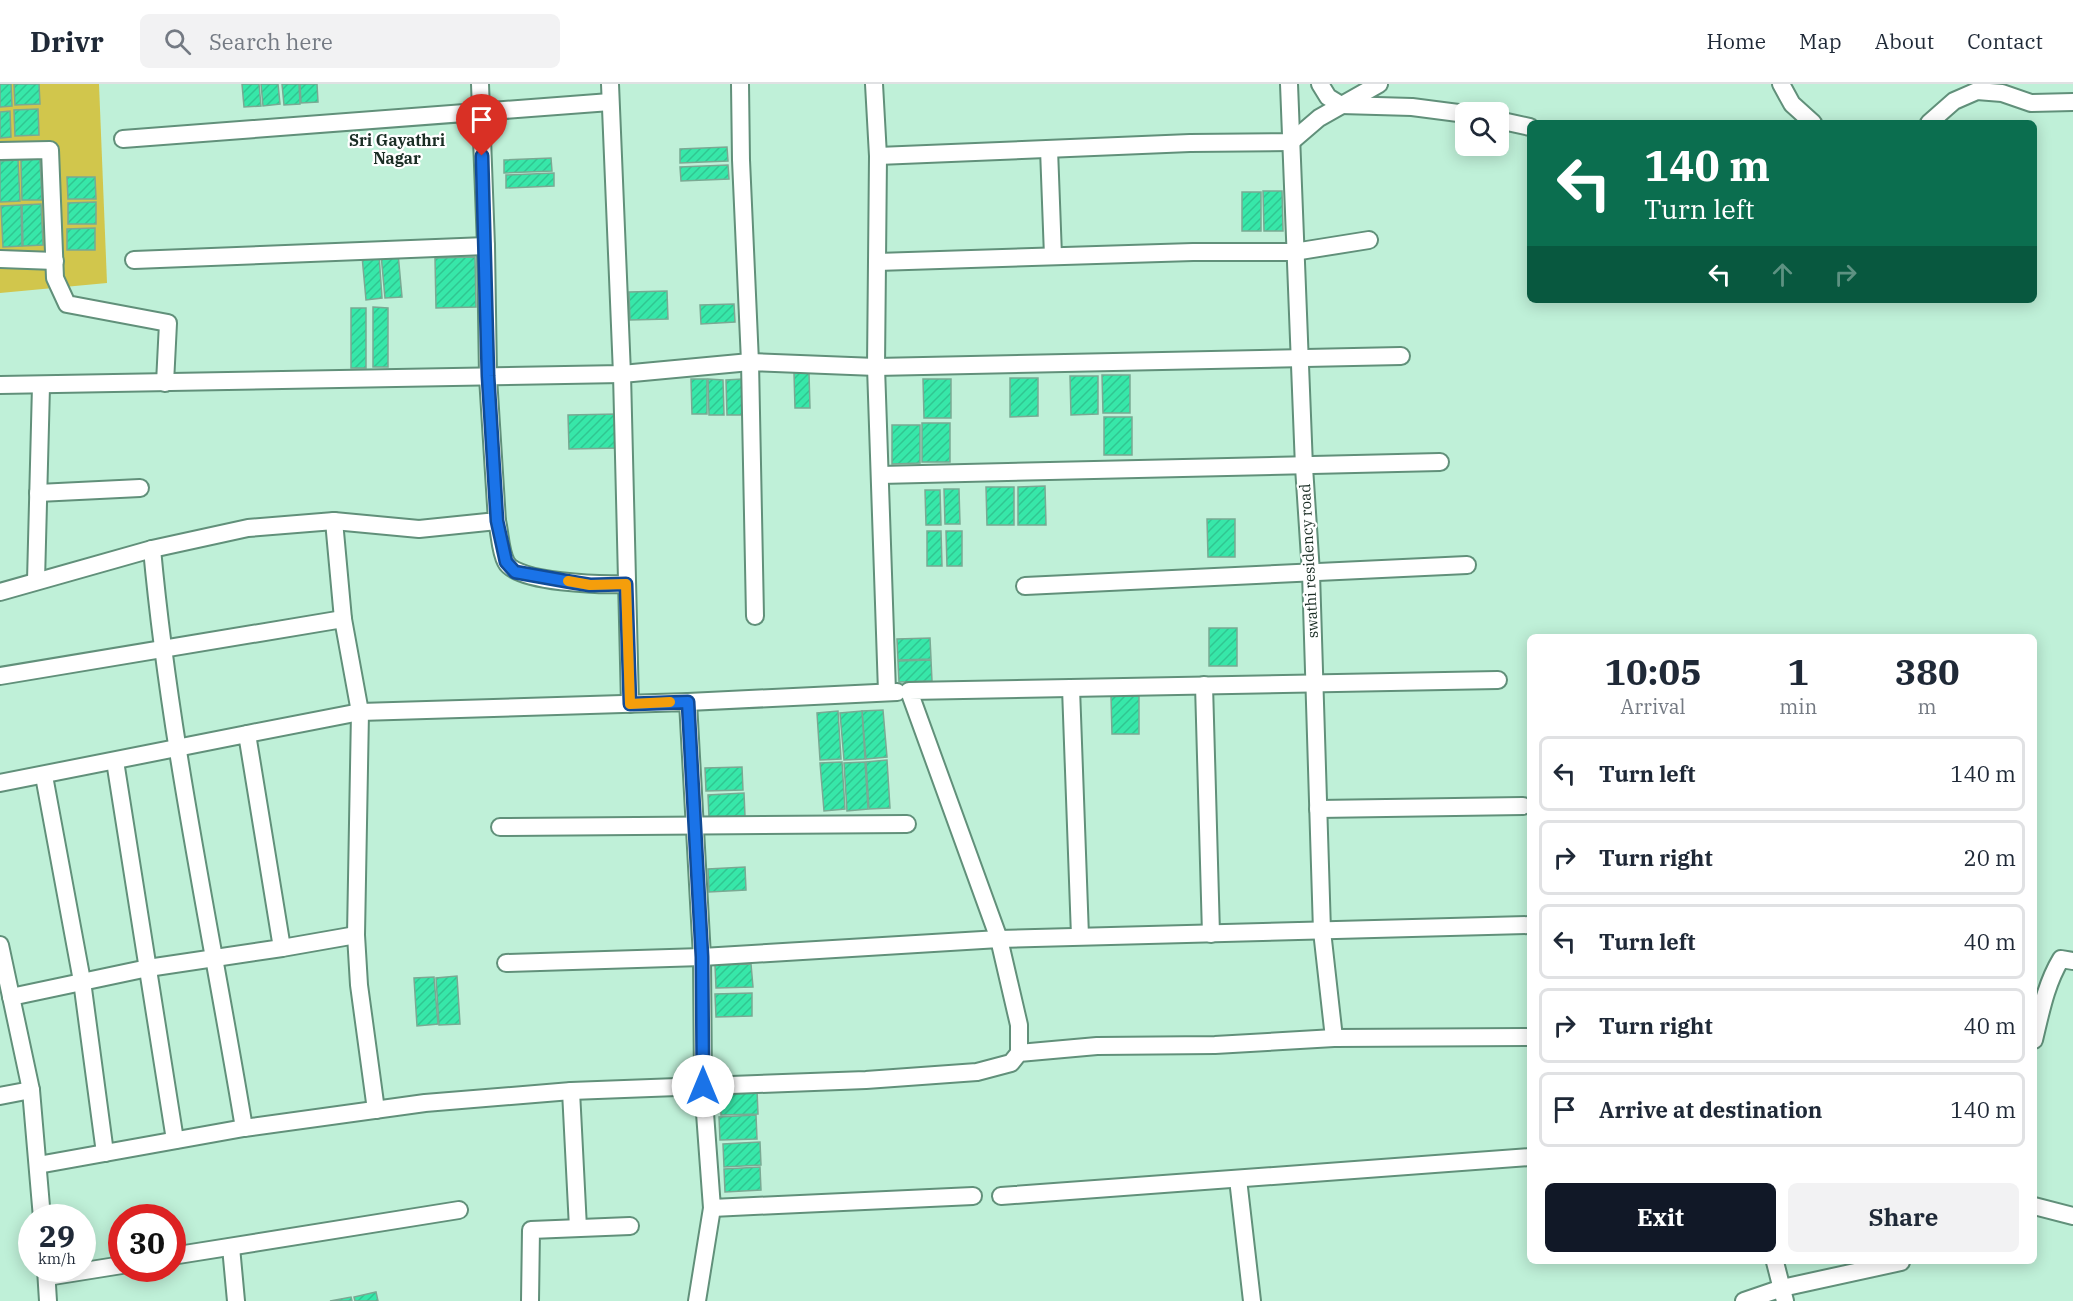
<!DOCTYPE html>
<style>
:root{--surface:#fff;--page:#f2f2f3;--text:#1f2937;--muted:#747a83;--line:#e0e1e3;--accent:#111827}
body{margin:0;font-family:"IBM Plex Serif",serif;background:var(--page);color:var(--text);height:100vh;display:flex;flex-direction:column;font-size:22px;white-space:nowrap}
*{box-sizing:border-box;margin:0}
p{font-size:20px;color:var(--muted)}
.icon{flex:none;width:33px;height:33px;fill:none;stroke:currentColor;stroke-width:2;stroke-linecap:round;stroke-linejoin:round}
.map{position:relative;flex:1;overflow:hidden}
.details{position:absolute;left:1527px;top:550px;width:510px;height:630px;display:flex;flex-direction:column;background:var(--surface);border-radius:9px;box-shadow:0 3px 15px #0003}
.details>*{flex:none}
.banner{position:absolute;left:1527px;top:36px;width:510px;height:183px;border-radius:9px;box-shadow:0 3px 15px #0003;background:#0b6e4f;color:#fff;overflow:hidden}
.buttons{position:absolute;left:1455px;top:18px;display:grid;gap:12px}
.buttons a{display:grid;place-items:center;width:54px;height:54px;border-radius:9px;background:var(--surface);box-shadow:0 3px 15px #0003;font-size:30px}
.speed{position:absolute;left:18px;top:1120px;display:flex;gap:12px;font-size:30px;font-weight:700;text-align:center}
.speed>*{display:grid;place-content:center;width:78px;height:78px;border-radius:50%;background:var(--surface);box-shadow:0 3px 15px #0003;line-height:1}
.speed small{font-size:15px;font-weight:400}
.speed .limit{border:9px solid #d22;background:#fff;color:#111}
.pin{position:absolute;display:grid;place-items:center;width:51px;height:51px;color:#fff;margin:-62px -26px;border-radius:50% 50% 50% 0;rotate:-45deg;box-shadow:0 0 6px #0007}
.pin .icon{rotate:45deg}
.me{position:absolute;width:66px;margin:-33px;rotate:0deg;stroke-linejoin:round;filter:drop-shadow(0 0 4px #0008)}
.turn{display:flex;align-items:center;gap:21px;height:126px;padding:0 18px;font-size:27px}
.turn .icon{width:78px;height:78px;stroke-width:2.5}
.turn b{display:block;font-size:42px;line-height:51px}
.lanes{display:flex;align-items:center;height:57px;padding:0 18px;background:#0003;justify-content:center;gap:30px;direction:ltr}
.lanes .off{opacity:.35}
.eta{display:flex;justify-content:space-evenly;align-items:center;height:102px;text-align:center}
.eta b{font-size:36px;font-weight:800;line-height:42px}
.button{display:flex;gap:12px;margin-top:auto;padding:12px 18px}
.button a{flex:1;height:69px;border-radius:9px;background:var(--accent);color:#fff;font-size:24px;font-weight:800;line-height:69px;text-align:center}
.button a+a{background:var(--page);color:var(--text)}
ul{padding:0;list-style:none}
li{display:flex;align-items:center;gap:18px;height:75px;margin:0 12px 9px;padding:0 6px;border:3px solid var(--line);border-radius:9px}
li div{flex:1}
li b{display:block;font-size:22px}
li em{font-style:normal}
header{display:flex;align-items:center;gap:36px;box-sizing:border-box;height:84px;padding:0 30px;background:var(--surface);border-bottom:2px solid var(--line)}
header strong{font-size:28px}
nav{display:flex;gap:33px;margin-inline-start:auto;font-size:21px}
.search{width:420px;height:54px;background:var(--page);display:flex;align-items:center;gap:15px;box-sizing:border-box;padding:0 21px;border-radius:9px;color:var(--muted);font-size:22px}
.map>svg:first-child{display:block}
.park{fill:#d1c64c}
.building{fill:url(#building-hatch);stroke:#7aa993;stroke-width:1.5}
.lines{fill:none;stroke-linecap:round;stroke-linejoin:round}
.minor-casing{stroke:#61907a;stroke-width:20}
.minor{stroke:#fff;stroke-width:16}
.route-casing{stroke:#114b97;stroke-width:15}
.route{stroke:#1a73e8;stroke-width:10}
.slow{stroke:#f59e0b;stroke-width:10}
.labels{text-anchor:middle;stroke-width:4.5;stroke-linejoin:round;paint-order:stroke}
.street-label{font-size:15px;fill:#1a2d24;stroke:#fff}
.neighbourhood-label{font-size:16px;font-weight:bold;fill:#1a2d24;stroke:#fff}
</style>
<header>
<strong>Drivr</strong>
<div class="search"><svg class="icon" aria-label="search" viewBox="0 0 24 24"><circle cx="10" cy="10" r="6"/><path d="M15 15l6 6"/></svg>Search here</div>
<nav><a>Home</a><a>Map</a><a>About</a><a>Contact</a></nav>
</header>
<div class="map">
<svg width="2073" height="1217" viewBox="0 0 2073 1217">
<defs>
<pattern id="building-hatch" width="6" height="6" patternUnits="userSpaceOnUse" patternTransform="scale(1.5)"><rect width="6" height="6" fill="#37e7a9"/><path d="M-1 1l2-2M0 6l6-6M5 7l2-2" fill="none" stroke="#30c691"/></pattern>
</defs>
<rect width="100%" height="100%" fill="#bff0d8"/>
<!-- park -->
<polygon class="park" points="0,0 99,0 107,199 0,209"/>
<!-- building -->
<g class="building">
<polygon points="0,0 11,0 12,22 0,23"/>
<polygon points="14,0 39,0 40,20 15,21"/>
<polygon points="242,0 259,0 261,22 244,23"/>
<polygon points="261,0 278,0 280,20 263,22"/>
<polygon points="282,0 299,0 300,20 284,21"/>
<polygon points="300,0 317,0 318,18 301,19"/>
<polygon points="38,25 39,51 15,52 14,26"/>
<polygon points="10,27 11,53 0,54 0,28"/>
<polygon points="727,63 728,77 680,79 680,65"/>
<polygon points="551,74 552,87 504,89 504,76"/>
<polygon points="40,75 42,116 22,116 21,76"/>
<polygon points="18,76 20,117 0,118 0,77"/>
<polygon points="728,81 729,95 681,97 680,83"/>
<polygon points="554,89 554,102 506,104 506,91"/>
<polygon points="67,93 95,93 96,115 68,115"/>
<polygon points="1263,107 1282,107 1283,147 1264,147"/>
<rect x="1242" y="108" width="19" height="39"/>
<polygon points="96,118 96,140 68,140 68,119"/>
<polygon points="41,120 43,161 23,162 22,121"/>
<polygon points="21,121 22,162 3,163 1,122"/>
<polygon points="95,144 95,166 67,166 67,145"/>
<polygon points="398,169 402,213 385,214 381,170"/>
<polygon points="379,171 382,214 366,216 362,172"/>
<polygon points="475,173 476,223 436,224 435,174"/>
<polygon points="667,207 668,235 630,236 629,208"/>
<polygon points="734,220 735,238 701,240 700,221"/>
<polygon points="373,223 388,224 388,283 373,283"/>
<rect x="351" y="224" width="15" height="60"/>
<polygon points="794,289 809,289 810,324 795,324"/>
<polygon points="1102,291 1130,291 1130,329 1103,329"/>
<polygon points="1070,292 1098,292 1098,330 1071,331"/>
<polygon points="1010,294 1038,294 1038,332 1010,333"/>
<polygon points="691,295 707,295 707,330 692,330"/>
<polygon points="708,295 723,296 724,331 709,331"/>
<polygon points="742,295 742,331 727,331 726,296"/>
<polygon points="923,295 951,295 951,334 924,334"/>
<polygon points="617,330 618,364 569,365 568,331"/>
<rect x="1104" y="333" width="28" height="38"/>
<rect x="922" y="339" width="28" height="39"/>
<polygon points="892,341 920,341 920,379 892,380"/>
<polygon points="1045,402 1046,441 1018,441 1018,403"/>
<polygon points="986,403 1014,403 1014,441 987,441"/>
<polygon points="944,405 959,405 960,440 945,440"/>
<polygon points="925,406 940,406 941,441 926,441"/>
<polygon points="1207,435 1235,435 1235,473 1208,473"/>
<polygon points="927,447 941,447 942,482 927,482"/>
<polygon points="946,447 962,447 962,482 947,482"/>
<rect x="1209" y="544" width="28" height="38"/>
<polygon points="930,554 931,575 898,576 897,555"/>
<polygon points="931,576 932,597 899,598 898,577"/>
<polygon points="1111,612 1139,612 1139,650 1112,650"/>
<polygon points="883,626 887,673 866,675 862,627"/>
<polygon points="838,627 841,675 820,676 817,629"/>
<polygon points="862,627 865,675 844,676 840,629"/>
<polygon points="887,676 890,724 869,725 866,678"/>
<polygon points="842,678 845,725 824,727 820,679"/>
<polygon points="865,678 868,725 847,727 844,679"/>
<polygon points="742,683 743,706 706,707 705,684"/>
<polygon points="744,709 745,732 709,734 708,711"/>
<polygon points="745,783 746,806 709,808 708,785"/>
<polygon points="751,880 753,903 716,904 715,881"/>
<polygon points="457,892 460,940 439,941 436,894"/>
<polygon points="434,893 438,940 417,942 414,894"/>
<polygon points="752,909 752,932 716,933 715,910"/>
<polygon points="757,1006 758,1030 721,1031 720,1008"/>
<polygon points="756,1031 757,1055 720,1056 719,1033"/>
<polygon points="760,1058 761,1081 724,1083 723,1060"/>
<polygon points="760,1083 761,1106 725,1108 724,1085"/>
<polygon points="376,1208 378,1217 355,1217 354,1213"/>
<polygon points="351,1213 352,1217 330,1217"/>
</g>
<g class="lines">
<!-- minor casing -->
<g class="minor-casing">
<g id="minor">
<polyline points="610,0 622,290 630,620"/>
<polyline points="874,0 878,72 876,283 887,608"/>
<polyline points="1289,0 1304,383 1311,489 1322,847 1334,954"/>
<polyline points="1320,0 1328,13 1341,21 1412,23 1466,30"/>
<polyline points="1781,0 1792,20 1813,39"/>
<polyline points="1498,36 1530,43"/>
<polyline points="1929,39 1954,17 1977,7 2002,9 2031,19 2073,18"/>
<polyline points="123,55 610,18"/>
<polyline points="1049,65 1053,172"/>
<polyline points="0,67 50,66 55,194 67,220 168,239 165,299"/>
<polyline points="878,72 1190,59 1291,58 1319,34 1379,0"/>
<polyline points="0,175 55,177"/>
<polyline points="134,176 486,162"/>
<polyline points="877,178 1193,168 1294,168 1369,156"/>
<polyline points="0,301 622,290 750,278 741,76 740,0"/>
<polyline points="880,391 1440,378"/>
<polyline points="38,409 140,404"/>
<polyline points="334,437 343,535 360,628 356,851 359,901 376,1026"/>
<path d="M497,437C500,449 500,467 506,478C516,499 603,501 626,500"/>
<path d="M152,465C170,660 212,851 244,1044"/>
<polyline points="36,497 41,302"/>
<polyline points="1025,502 1467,481"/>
<polyline points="0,508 152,465 248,444 334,437 419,445 497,437 488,293 486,162 480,0"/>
<polyline points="755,532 750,278 876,283 1401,272"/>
<polyline points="0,592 343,535"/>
<polyline points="1204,601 1211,850"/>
<polyline points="1071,604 1080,852"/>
<polyline points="688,618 897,608"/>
<polyline points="247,650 360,628 688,618 702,873 703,1002 712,1124 973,1112"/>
<polyline points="115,677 175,1056"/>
<polyline points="44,692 82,897 105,1069"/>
<polyline points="0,699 247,650 282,864 148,884 11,913"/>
<polyline points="1318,725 1523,722"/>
<polyline points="500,743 907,740"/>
<polyline points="0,861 31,1006 42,1134"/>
<polyline points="282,864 356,851"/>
<polyline points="506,879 702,873 999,855 1530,841"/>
<path d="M2034,956C2041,927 2046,900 2061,875L2073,877"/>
<polyline points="1019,969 1019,941 999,855 909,607 1498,596"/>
<polyline points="571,1007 578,1144"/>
<polyline points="0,1012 31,1006"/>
<polyline points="38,1081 244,1044 425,1019 571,1007 866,996 977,988 1011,979 1019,969 1097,962 1215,961 1334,954 1530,953"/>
<polyline points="1238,1095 1252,1217"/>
<polyline points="1001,1112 1530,1073"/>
<polyline points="2034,1122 2073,1132"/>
<polyline points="231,1163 236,1217"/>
<polyline points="172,1172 459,1126"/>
<polyline points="1775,1178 1785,1217"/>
<polyline points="46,1185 48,1217"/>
<polyline points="47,1193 122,1181"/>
<polyline points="530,1217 531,1146 630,1142"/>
<polyline points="697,1217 712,1124"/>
<polyline points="1744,1217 1782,1204 1901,1178"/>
</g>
</g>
<!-- minor -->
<use href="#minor" class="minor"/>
</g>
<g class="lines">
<!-- route casing -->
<g class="route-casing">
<polyline id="route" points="482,72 488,292 497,437 506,478 515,488 571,498 590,501 626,500 630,620 688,618 702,873 703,1002"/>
</g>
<!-- route -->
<use href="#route" class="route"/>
<!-- slow -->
<polyline class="slow" points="568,497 590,501 626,500 630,620 670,618"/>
</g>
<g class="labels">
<!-- street labels -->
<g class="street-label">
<text transform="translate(1309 477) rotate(-93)" y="5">swathi residency road</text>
</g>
<!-- neighbourhood labels -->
<g class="neighbourhood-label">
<text x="397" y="62">Sri Gayathri<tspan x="397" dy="18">Nagar</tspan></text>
</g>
</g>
</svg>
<div class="buttons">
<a><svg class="icon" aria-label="search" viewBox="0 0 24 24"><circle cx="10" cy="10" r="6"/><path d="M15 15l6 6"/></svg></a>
</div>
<div class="speed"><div>29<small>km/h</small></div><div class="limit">30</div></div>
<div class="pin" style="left:482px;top:72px;background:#d93025"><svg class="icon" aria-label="arrive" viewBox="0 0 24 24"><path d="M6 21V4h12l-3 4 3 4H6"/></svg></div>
<svg class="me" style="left:703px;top:1002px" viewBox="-20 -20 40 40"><circle r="19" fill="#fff"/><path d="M0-13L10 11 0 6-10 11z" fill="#1a73e8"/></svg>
<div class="banner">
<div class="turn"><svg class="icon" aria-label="left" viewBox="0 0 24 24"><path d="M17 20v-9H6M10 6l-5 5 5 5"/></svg><div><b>140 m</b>Turn left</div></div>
<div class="lanes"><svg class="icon" aria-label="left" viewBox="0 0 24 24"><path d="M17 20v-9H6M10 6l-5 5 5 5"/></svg><svg class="icon off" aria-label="ahead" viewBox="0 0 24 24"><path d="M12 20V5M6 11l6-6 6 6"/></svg><svg class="icon off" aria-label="right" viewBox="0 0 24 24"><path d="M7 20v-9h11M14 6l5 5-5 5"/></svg></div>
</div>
<section class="details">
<div class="eta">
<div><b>10:05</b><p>Arrival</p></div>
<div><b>1</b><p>min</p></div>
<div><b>380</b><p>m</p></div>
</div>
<ul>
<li><svg class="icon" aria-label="left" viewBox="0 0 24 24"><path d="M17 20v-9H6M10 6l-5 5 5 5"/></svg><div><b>Turn left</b></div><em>140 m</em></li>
<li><svg class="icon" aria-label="right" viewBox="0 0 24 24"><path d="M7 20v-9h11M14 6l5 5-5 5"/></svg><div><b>Turn right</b></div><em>20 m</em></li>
<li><svg class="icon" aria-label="left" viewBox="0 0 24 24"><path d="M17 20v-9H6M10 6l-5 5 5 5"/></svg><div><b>Turn left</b></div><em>40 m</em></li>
<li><svg class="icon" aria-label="right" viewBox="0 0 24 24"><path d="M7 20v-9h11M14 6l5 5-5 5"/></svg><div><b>Turn right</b></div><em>40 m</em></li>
<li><svg class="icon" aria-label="arrive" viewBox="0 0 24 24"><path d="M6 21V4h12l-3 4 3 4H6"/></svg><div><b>Arrive at destination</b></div><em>140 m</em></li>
</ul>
<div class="button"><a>Exit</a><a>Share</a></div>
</section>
</div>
